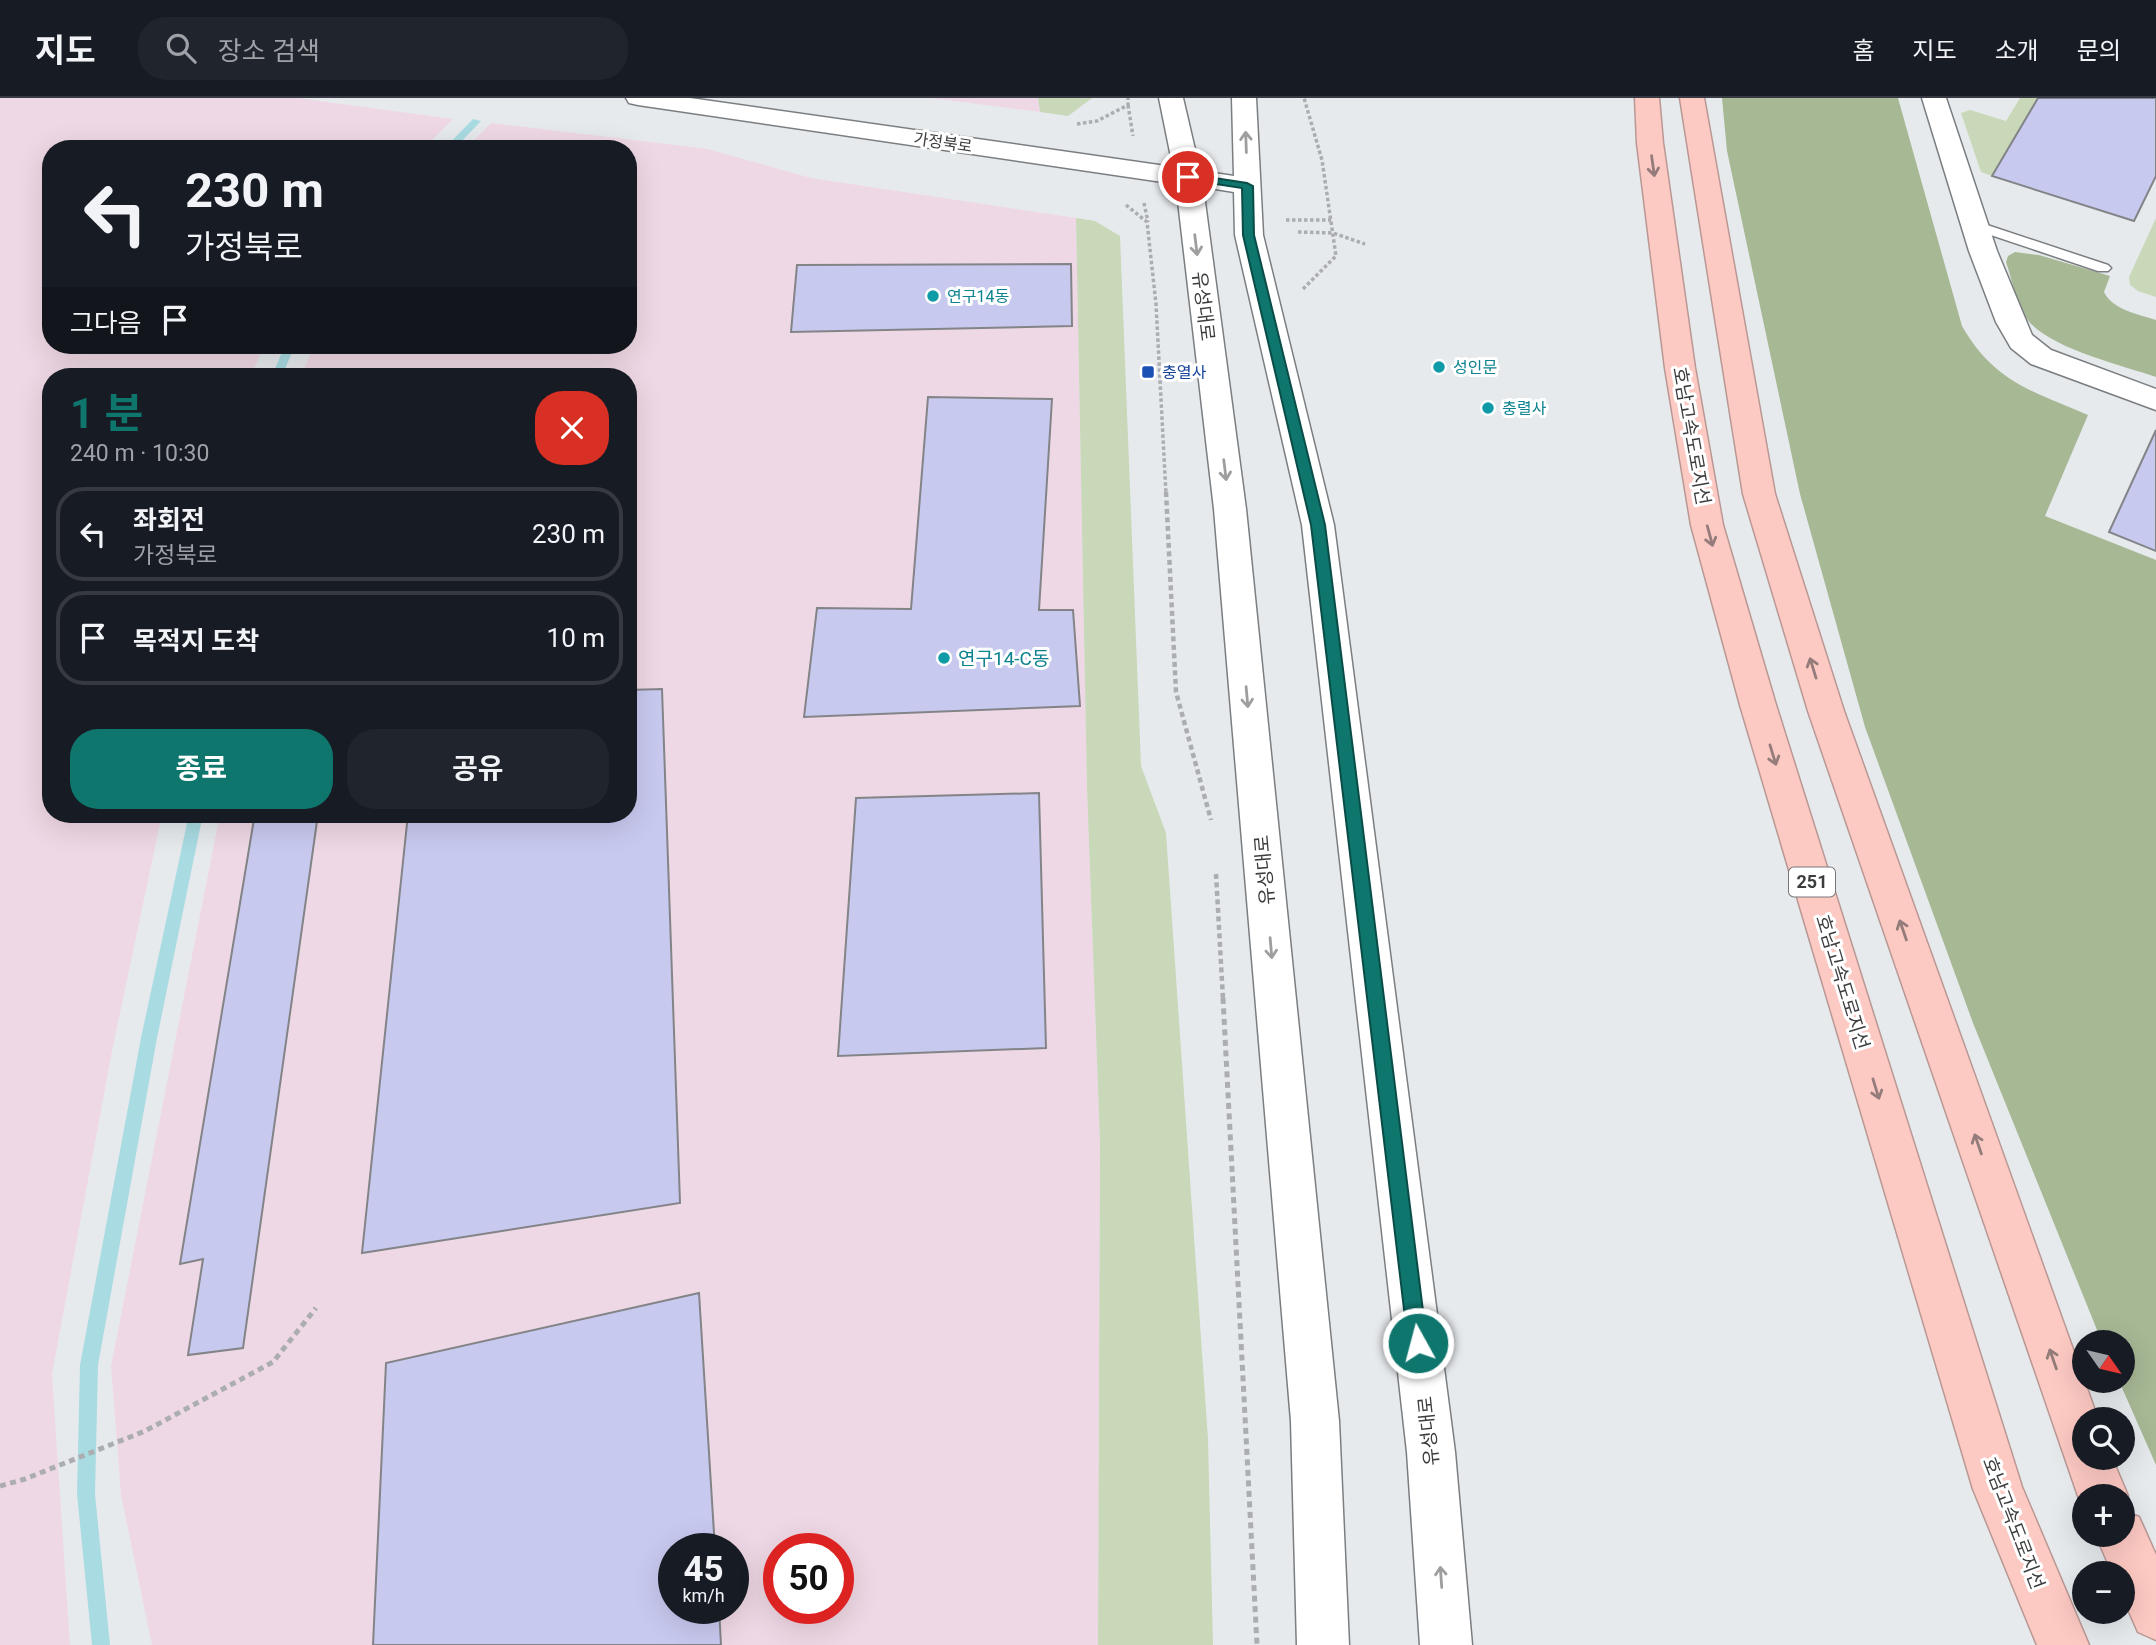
<!DOCTYPE html>
<html lang="ko">
<meta charset="utf-8">
<style>
:root{--surface:#171b24;--page:#20242c;--text:#f1f3f6;--muted:#9ea1a6;--line:#363941;--accent:#0f766e}
body{margin:0;font-family:Roboto,"Noto Sans KR",sans-serif;background:var(--page);color:var(--text);height:100vh;display:flex;flex-direction:column;font-size:26px;white-space:nowrap}
*{box-sizing:border-box;margin:0}
p{font-size:23px;color:var(--muted)}
.icon{flex:none;width:38px;height:38px;fill:none;stroke:currentColor;stroke-width:2;stroke-linecap:round;stroke-linejoin:round}
.map{position:relative;flex:1;overflow:hidden}
.sheet{position:absolute;left:42px;top:270px;width:595px;height:455px;display:flex;flex-direction:column;background:var(--surface);border-radius:28px;box-shadow:0 7px 28px #0002}
.sheet>*{flex:none}
.guide{position:absolute;left:42px;top:42px;width:595px;height:214px;border-radius:28px;box-shadow:0 7px 28px #0002;background:#171b24;color:var(--text);overflow:hidden}
.needle{width:46px;rotate:124deg}
.buttons{position:absolute;left:2072px;top:1232px;display:grid;gap:14px}
.buttons a{display:grid;place-items:center;width:63px;height:63px;border-radius:50%;background:var(--surface);box-shadow:0 7px 28px #0002;font-size:35px}
.speed{position:absolute;left:658px;top:1435px;display:flex;gap:14px;font-size:35px;font-weight:700;text-align:center}
.speed>*{display:grid;place-content:center;width:91px;height:91px;border-radius:50%;background:var(--surface);box-shadow:0 7px 28px #0002;line-height:1}
.speed small{font-size:18px;font-weight:400}
.speed .limit{border:10px solid #d22;background:#fff;color:#111}
.pin{position:absolute;display:grid;place-items:center;width:60px;height:60px;color:#fff;margin:-30px;border:4px solid #fff;border-radius:50%;box-shadow:0 2px 7px #0007}
.me{position:absolute;width:77px;margin:-38px;rotate:353deg;stroke-linejoin:round;filter:drop-shadow(0 0 5px #0008)}
.turn{display:flex;align-items:center;gap:24px;height:147px;padding:0 28px;font-size:32px}
.turn .icon{width:91px;height:91px;stroke-width:2.5}
.turn b{display:block;font-size:49px;line-height:60px}
.then{display:flex;align-items:center;height:66px;padding:0 28px;background:#0003;gap:14px;font-size:26px}
.round{display:grid;place-items:center;flex:none;width:74px;height:74px;border-radius:28px;background:var(--page)}
.summary{display:flex;align-items:center;justify-content:space-between;height:119px;padding:0 28px}
h1{font-size:42px;font-weight:700;line-height:52px;color:var(--accent)}
.button{display:flex;gap:14px;margin-top:auto;padding:14px 28px}
.button a{flex:1;height:80px;border-radius:28px;background:var(--accent);color:#fff;font-size:28px;font-weight:700;line-height:80px;text-align:center}
.button a+a{background:var(--page);color:var(--text)}
ul{padding:0;list-style:none}
li{display:flex;align-items:center;gap:21px;height:94px;margin:0 14px 10px;padding:0 14px;border:4px solid var(--line);border-radius:28px}
li div{flex:1}
li b{display:block;font-size:26px}
li em{font-style:normal}
header{display:flex;align-items:center;gap:42px;box-sizing:border-box;height:98px;padding:0 35px;background:var(--surface);border-bottom:2px solid var(--line)}
header strong{font-size:33px}
nav{display:flex;gap:38px;margin-inline-start:auto;font-size:24px}
.search{width:490px;height:63px;background:var(--page);display:flex;align-items:center;gap:18px;box-sizing:border-box;padding:0 24px;border-radius:28px;color:var(--muted);font-size:26px}
.map>svg:first-child{display:block}
.industrial{fill:#efd8e5;fill-rule:evenodd}
.green{fill:#c8d8b8}
.forest{fill:#a7b895}
.lines{fill:none;stroke-linecap:round;stroke-linejoin:round}
.stream{fill:#a9dbe2;fill-rule:evenodd}
.building{fill:#c8c9ef;stroke:#838487;stroke-width:2}
.service-casing{stroke:#7b7e81;stroke-width:3}
.minor-casing{stroke:#7b7e81;stroke-width:3}
.secondary-casing{stroke:#7b7e81;stroke-width:3}
.motorway-casing{stroke:#b99894;stroke-width:3}
.path-far2{stroke:#abadb0;stroke-width:3.5;stroke-dasharray:3.5 2.5;stroke-linecap:butt}
.path-far1{stroke:#abadb0;stroke-width:4.5;stroke-dasharray:5 3.5;stroke-linecap:butt}
.path{stroke:#abadb0;stroke-width:5;stroke-dasharray:6 4.5;stroke-linecap:butt}
.service{fill:#fff;fill-rule:evenodd}
.minor{fill:#fff;fill-rule:evenodd}
.secondary{fill:#fff;fill-rule:evenodd}
.motorway{fill:#fdc9c3;fill-rule:evenodd}
.oneway{stroke:#9e9e9e}
.oneway2{stroke:#937c7a}
.route{fill:#0f766e;stroke:#0a4d48;stroke-width:2}
.culture-dot{fill:#0f9aa8;stroke:#fff;stroke-width:2.5}
.transit-dot{fill:#1a4fb4;stroke:#fff;stroke-width:2.5}
.labels{text-anchor:middle;stroke-width:6;stroke-linejoin:round;paint-order:stroke}
.far-street-label{font-size:16px;fill:#3c3d3e;stroke:#fff}
.far-culture-label{font-size:16px;fill:#0d838f;stroke:#fff;text-anchor:start}
.far-transit-label{font-size:16px;fill:#164399;stroke:#fff;text-anchor:start}
.shield{fill:#fff;stroke:#767778;stroke-width:2}
.shield-label{font-size:18px;font-weight:bold;fill:#3c3d3e}
.street-label{font-size:19px;fill:#3c3d3e;stroke:#fff}
.culture-label{font-size:19px;fill:#0d838f;stroke:#fff;text-anchor:start}
</style>
<header>
<strong>지도</strong>
<div class="search"><svg class="icon" aria-label="search" viewBox="0 0 24 24"><circle cx="10" cy="10" r="6"/><path d="M15 15l6 6"/></svg>장소 검색</div>
<nav><a>홈</a><a>지도</a><a>소개</a><a>문의</a></nav>
</header>
<div class="map">
<svg width="2156" height="1547" viewBox="0 0 2156 1547">
<rect width="100%" height="100%" fill="#e7eaed"/>
<!-- industrial -->
<g class="industrial">
<polygon points="0,0 298,0 453,21 423,51 51,51 51,247 264,247 251,278 51,278 51,716 162,716 112,953 52,1276 70,1547 0,1547"/>
<polygon points="931,0 1038,0 1040,14"/>
<path d="M491,25L708,51L811,80L1076,120L1087,690L1100,1045L1098,1547H152L121,1397L111,1268L220,716H628V278H301L314,247H628V51H465ZM674,1451H733V1510H674ZM779,1451H838V1510H779Z"/>
</g>
<!-- green -->
<g class="green">
<polygon points="1038,0 1092,0 1068,18 1040,14"/>
<polygon points="2020,0 2038,0 1992,78 1981,74 1961,15 1970,12 2006,23"/>
<polygon points="1076,120 1095,123 1120,138 1141,668 1166,735 1208,1341 1213,1547 1098,1547 1100,1045 1087,690"/>
<polygon points="2156,120 2156,199 2138,193 2130,187 2129,179"/>
</g>
<!-- forest -->
<g class="forest">
<path d="M1722,0H1898L1962,228C1994,284 2032,293 2088,317L2045,418L2156,462V1367L2119,1283H2123V1244H2102L2095,1227L1973,925L1865,629L1800,396L1727,53Z"/>
<path d="M2015,154L2039,157L2110,178L2104,194C2113,212 2138,216 2156,222V279C2121,267 2048,250 2027,221C2016,206 2012,181 2006,164L2008,158Z"/>
</g>
<g class="lines">
<!-- stream -->
<g class="stream">
<polygon points="473,21 481,23 454,51 444,51"/>
<polygon points="285,247 295,247 282,278 272,278"/>
<polygon points="189,716 203,716 157,940 98,1267 95,1396 110,1547 92,1547 77,1396 80,1267 141,940"/>
</g>
</g>
<!-- building -->
<g class="building">
<polygon points="2038,0 2156,0 2156,78 2134,123 1992,78"/>
<polygon points="1071,166 1072,228 791,234 797,167"/>
<polygon points="928,299 1052,301 1039,512 1073,512 1080,608 804,619 817,510 911,511"/>
<polygon points="2156,332 2156,453 2109,434"/>
<polygon points="662,591 680,1105 362,1155 408,716 628,716 628,592"/>
<polygon points="1039,695 1046,950 838,958 856,700"/>
<polygon points="291,716 318,716 243,1250 188,1257 203,1161 180,1166 254,721"/>
<polygon points="699,1195 715,1451 674,1451 674,1510 719,1510 721,1547 373,1547 386,1265"/>
</g>
<g class="lines">
<!-- service casing -->
<g class="service-casing">
<polygon id="service" points="1975,123 2108,167 2111,170 2108,173 2098,173 1970,130 1968,127 1970,124"/>
</g>
<!-- minor casing -->
<g class="minor-casing">
<polygon id="minor" points="1922,0 1946,0 1997,153 2032,237 2051,252 2156,291 2156,312 2031,266 2011,250 1996,224 1969,153"/>
</g>
<!-- secondary casing -->
<g class="secondary-casing">
<polygon id="secondary" points="626,0 690,0 1173,69 1159,0 1183,0 1200,73 1234,78 1232,0 1256,0 1263,137 1334,427 1455,1354 1472,1547 1420,1547 1407,1354 1302,427 1235,137 1234,94 1203,89 1246,411 1339,1323 1349,1547 1297,1547 1291,1323 1214,411 1176,86 638,7 629,5"/>
</g>
<!-- motorway casing -->
<g class="motorway-casing">
<g id="motorway">
<polygon points="1635,0 1659,0 1663,45 1695,270 1723,427 1776,607 2022,1389 2089,1547 2037,1547 1973,1391 1740,607 1691,427 1665,270 1637,45"/>
<polygon points="1680,0 1704,0 1775,396 1844,613 2098,1321 2084,1321 2084,1360 2112,1360 2128,1398 2123,1410 2123,1398 2084,1398 2084,1412 2078,1398 1808,613 1743,396"/>
<polygon points="2123,1413 2139,1419 2156,1457 2156,1542 2138,1534 2123,1500 2123,1475 2112,1475 2096,1437 2123,1437"/>
</g>
</g>
<!-- path-far2 -->
<g class="path-far2">
<polyline points="1128,7 1133,38"/>
<polyline points="1077,26 1097,23 1128,7 1128,0"/>
<polyline points="1144,105 1148,124"/>
<polyline points="1126,107 1147,124 1156,206 1166,396"/>
<polyline points="1286,122 1331,122"/>
<polyline points="1298,134 1333,135 1365,146"/>
<polyline points="1303,191 1336,158 1322,62 1304,0"/>
</g>
<!-- path-far1 -->
<g class="path-far1">
<polyline points="1166,394 1176,594 1211,722"/>
<polyline points="1216,776 1223,901"/>
</g>
<!-- path -->
<g class="path">
<polyline points="1223,900 1257,1547"/>
<polyline points="0,1388 25,1381 145,1333 273,1264 316,1210"/>
</g>
<!-- service -->
<use href="#service" class="service"/>
<!-- minor -->
<use href="#minor" class="minor"/>
<!-- secondary -->
<use href="#secondary" class="secondary"/>
<!-- motorway -->
<use href="#motorway" class="motorway"/>
</g>
<!-- one-way arrows -->
<defs><path id="oneway-shaft" d="M-6 0H5M1.5-3L5.5 0L1.5 3" fill="none" stroke-width="1.6" stroke-linecap="round" stroke-linejoin="round" transform="scale(1.75)"/></defs>
<g class="oneway">
<use href="#oneway-shaft" transform="translate(1246 44) rotate(-92)"/>
<use href="#oneway-shaft" transform="translate(1196 147) rotate(83)"/>
<use href="#oneway-shaft" transform="translate(1225 372) rotate(83)"/>
<use href="#oneway-shaft" transform="translate(1247 599) rotate(85)"/>
<use href="#oneway-shaft" transform="translate(1271 850) rotate(85)"/>
<use href="#oneway-shaft" transform="translate(1441 1479) rotate(-94)"/>
</g>
<g class="oneway2">
<use href="#oneway-shaft" transform="translate(1653 68) rotate(82)"/>
<use href="#oneway-shaft" transform="translate(1710 438) rotate(75)"/>
<use href="#oneway-shaft" transform="translate(1813 570) rotate(-107)"/>
<use href="#oneway-shaft" transform="translate(1773 657) rotate(73)"/>
<use href="#oneway-shaft" transform="translate(1903 832) rotate(-109)"/>
<use href="#oneway-shaft" transform="translate(1876 991) rotate(73)"/>
<use href="#oneway-shaft" transform="translate(1978 1046) rotate(-109)"/>
<use href="#oneway-shaft" transform="translate(2053 1261) rotate(-109)"/>
</g>
<!-- route -->
<polygon class="route" points="1188,76 1247,85 1253,88 1254,137 1325,427 1427,1245 1424,1251 1418,1254 1411,1251 1408,1245 1311,427 1243,137 1242,90 1184,81 1182,79"/>
<!-- markers -->
<g class="culture-dot">
<circle cx="933" cy="198" r="7"/>
<circle cx="1439" cy="269" r="7"/>
<circle cx="1488" cy="310" r="7"/>
<circle cx="944" cy="560" r="7"/>
</g>
<rect class="transit-dot" x="1141" y="267" width="14" height="14" rx="3.5"/>
<g class="labels">
<!-- far-street labels -->
<g class="far-street-label">
<text transform="translate(943 44) rotate(8)" y="6">가정북로</text>
</g>
<!-- far-culture labels -->
<g class="far-culture-label">
<text x="947" y="204">연구14동</text>
<text x="1453" y="275">성인문</text>
<text x="1502" y="316">충렬사</text>
</g>
<!-- far-transit labels -->
<g class="far-transit-label">
<text x="1162" y="280">충열사</text>
</g>
<!-- shield labels -->
<rect class="shield" x="1789" y="769.5" width="46" height="29" rx="5"/>
<g class="shield-label">
<text x="1812" y="790">251</text>
</g>
<!-- street labels -->
<g class="street-label">
<text transform="translate(1204 208) rotate(83)" y="7">유성대로</text>
<text transform="translate(1692 338) rotate(80)" y="7">호남고속도로지선</text>
<text transform="translate(1264 772) rotate(-95)" y="7">유성대로</text>
<text transform="translate(1843 884) rotate(73)" y="7">호남고속도로지선</text>
<text transform="translate(1428 1333) rotate(-96)" y="7">유성대로</text>
<text transform="translate(2014 1425) rotate(69)" y="7">호남고속도로지선</text>
</g>
<!-- culture labels -->
<g class="culture-label">
<text x="958" y="567">연구14-C동</text>
</g>
</g>
</svg>
<div class="buttons">
<a><svg class="needle" viewBox="-14 -14 28 28"><path d="M0-13l5 13h-10z" fill="#e53935"/><path d="M0 13l5-13h-10z" fill="#9ea1a6"/></svg></a>
<a><svg class="icon" aria-label="search" viewBox="0 0 24 24"><circle cx="10" cy="10" r="6"/><path d="M15 15l6 6"/></svg></a>
<a>+</a>
<a>−</a>
</div>
<div class="speed"><div>45<small>km/h</small></div><div class="limit">50</div></div>
<div class="pin" style="left:1188px;top:79px;background:#d93025"><svg class="icon" aria-label="arrive" viewBox="0 0 24 24"><path d="M6 21V4h12l-3 4 3 4H6"/></svg></div>
<svg class="me" style="left:1418px;top:1245px" viewBox="-20 -20 40 40"><circle r="17" fill="#0f766e" stroke="#fff" stroke-width="3"/><path d="M0-11L8 9 0 5-8 9z" fill="#fff"/></svg>
<div class="guide">
<div class="turn"><svg class="icon" aria-label="left" viewBox="0 0 24 24"><path d="M17 20v-9H6M10 6l-5 5 5 5"/></svg><div><b>230 m</b>가정북로</div></div>
<div class="then">그다음<svg class="icon" aria-label="arrive" viewBox="0 0 24 24"><path d="M6 21V4h12l-3 4 3 4H6"/></svg></div>
</div>
<section class="sheet">
<div class="summary"><div><h1>1 분</h1><p>240 m · 10:30</p></div><a class="round" style="background:#d93025;color:#fff"><svg class="icon" aria-label="close" viewBox="0 0 24 24"><path d="M6 6l12 12M18 6L6 18"/></svg></a></div>
<ul>
<li><svg class="icon" aria-label="left" viewBox="0 0 24 24"><path d="M17 20v-9H6M10 6l-5 5 5 5"/></svg><div><b>좌회전</b><p>가정북로</p></div><em>230 m</em></li>
<li><svg class="icon" aria-label="arrive" viewBox="0 0 24 24"><path d="M6 21V4h12l-3 4 3 4H6"/></svg><div><b>목적지 도착</b></div><em>10 m</em></li>
</ul>
<div class="button"><a>종료</a><a>공유</a></div>
</section>
</div>
